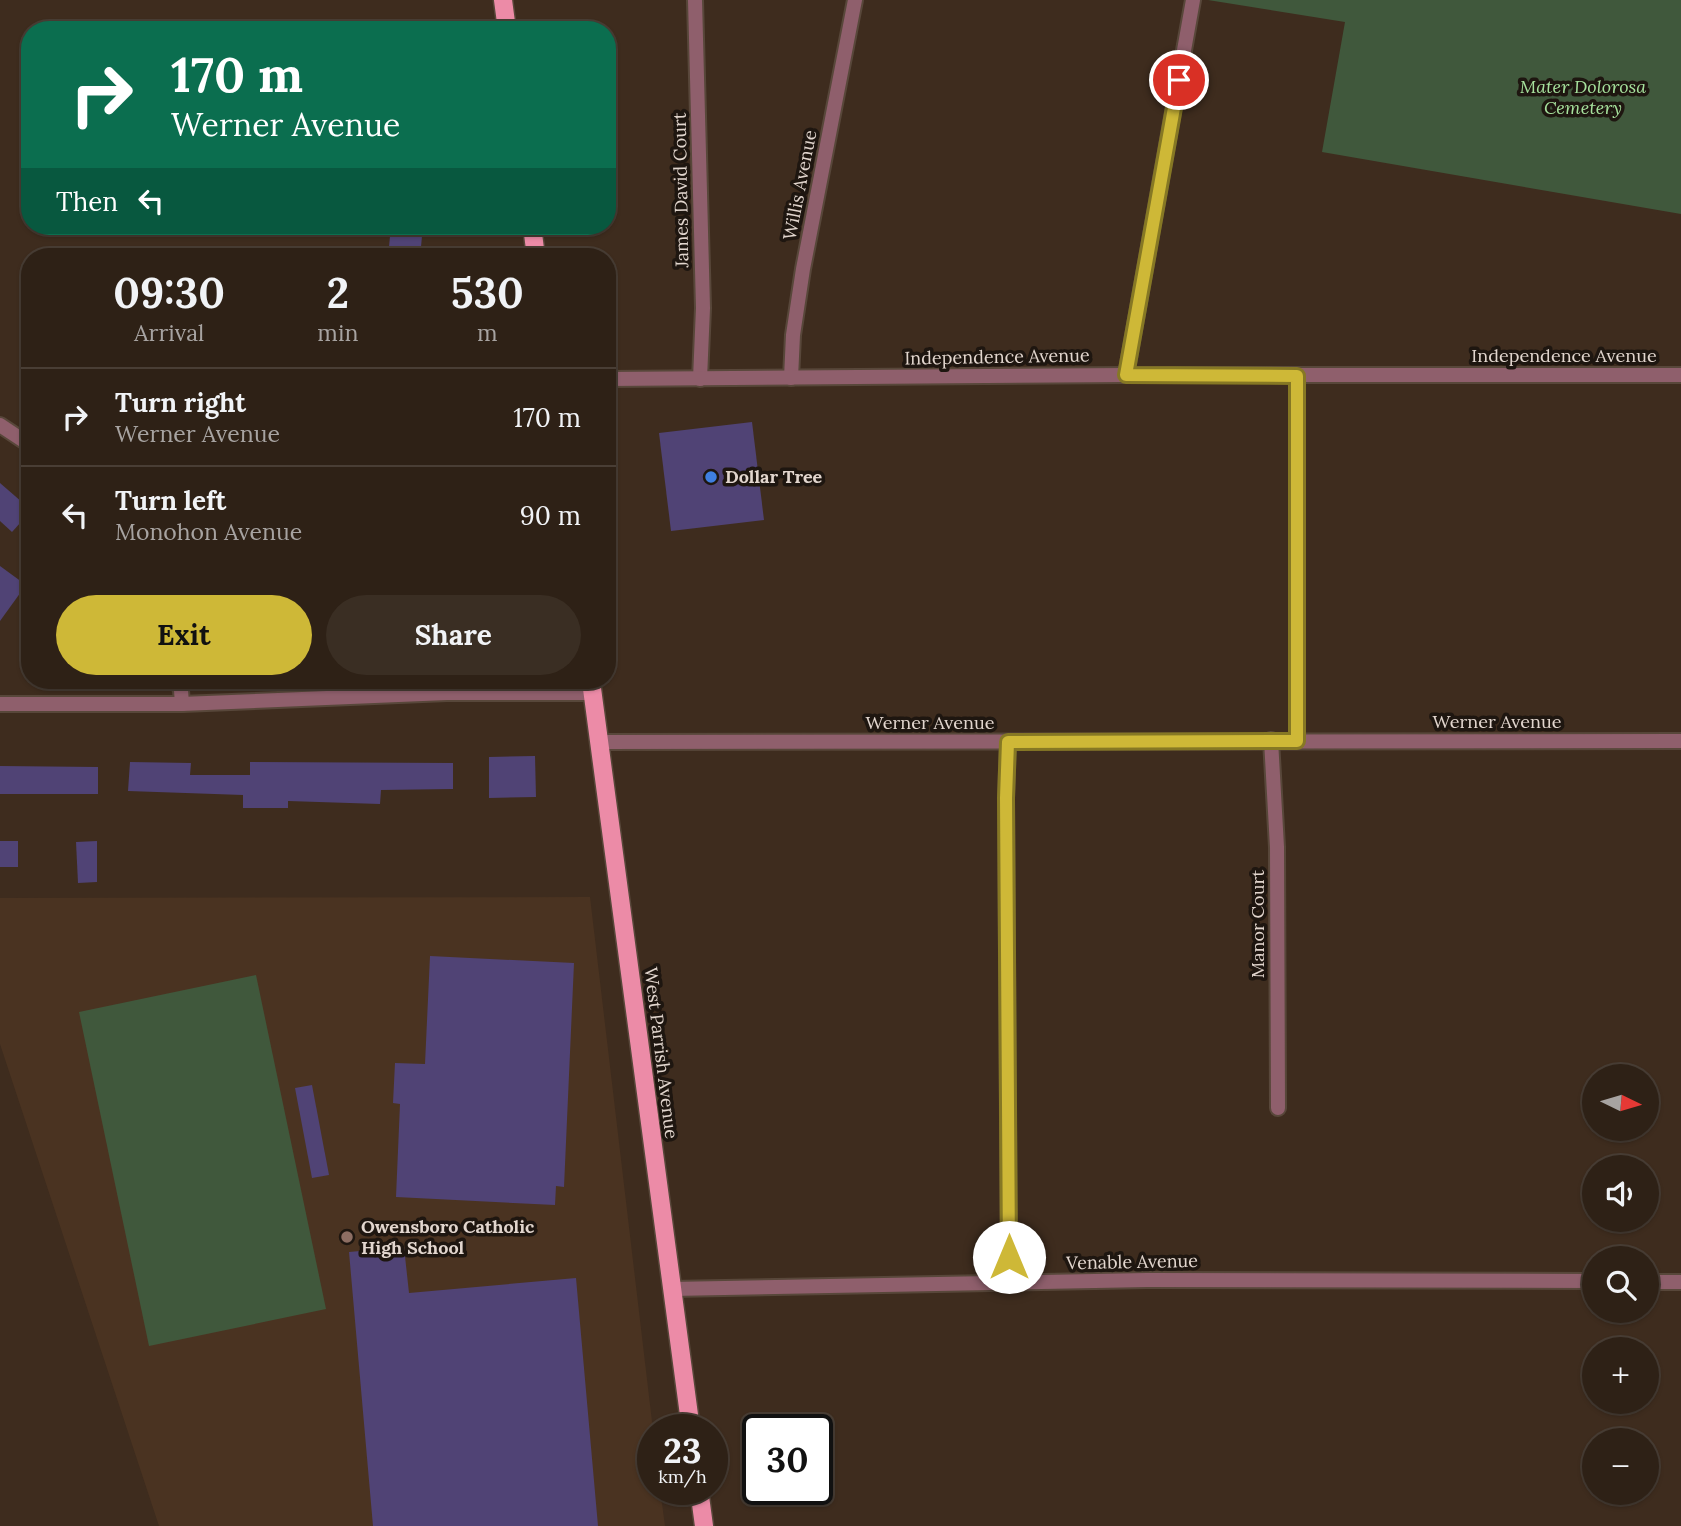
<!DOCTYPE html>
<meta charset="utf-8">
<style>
:root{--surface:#2e2116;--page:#3a2e23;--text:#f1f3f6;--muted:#a7a3a1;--line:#493e35;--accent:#ceb837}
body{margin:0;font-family:Lora,serif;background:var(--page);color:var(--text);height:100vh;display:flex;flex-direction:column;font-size:26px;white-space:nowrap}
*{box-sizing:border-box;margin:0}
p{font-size:23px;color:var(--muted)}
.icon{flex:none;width:38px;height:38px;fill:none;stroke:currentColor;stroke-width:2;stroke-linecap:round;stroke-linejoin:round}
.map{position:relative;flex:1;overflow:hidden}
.drawer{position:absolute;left:21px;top:248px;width:595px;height:441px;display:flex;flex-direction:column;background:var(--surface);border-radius:28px;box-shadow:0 2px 5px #0004,0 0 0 2px var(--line)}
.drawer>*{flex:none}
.top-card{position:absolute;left:21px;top:21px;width:595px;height:214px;border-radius:28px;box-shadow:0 2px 5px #0004,0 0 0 2px var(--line);background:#0b6e4f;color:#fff;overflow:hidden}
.needle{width:46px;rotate:95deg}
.fabs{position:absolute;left:1582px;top:1064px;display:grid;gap:14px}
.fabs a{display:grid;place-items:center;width:77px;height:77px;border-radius:50%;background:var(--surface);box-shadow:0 2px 5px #0004,0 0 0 2px var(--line);font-size:35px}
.speed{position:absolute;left:637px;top:1414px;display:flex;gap:14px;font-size:35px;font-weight:700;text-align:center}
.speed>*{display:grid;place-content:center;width:91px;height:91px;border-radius:50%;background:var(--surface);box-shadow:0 2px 5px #0004,0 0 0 2px var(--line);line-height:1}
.speed small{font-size:18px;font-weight:400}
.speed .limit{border:4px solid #111;border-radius:10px;background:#fff;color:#111}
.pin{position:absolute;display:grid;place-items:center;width:60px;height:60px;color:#fff;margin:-30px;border:4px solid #fff;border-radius:50%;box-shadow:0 2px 7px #0007}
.me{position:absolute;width:77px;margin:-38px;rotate:0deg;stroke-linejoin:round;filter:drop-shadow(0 0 5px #0008)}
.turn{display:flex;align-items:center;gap:24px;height:147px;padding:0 35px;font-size:32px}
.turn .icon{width:91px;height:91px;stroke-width:2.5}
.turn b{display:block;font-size:49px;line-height:60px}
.then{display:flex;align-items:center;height:66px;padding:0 35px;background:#0003;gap:14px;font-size:26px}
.eta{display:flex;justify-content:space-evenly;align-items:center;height:119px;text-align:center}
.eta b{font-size:42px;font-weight:700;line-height:49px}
.cta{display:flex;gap:14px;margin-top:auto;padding:14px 35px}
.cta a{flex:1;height:80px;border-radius:42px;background:var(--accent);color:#111;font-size:28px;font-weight:700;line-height:80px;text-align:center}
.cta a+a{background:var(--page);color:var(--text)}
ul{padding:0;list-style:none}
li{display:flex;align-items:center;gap:21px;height:98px;padding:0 35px;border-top:2px solid var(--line)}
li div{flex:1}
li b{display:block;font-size:26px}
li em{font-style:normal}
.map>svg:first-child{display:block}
.built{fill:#4a3321}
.green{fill:#40583c}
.building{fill:#504375}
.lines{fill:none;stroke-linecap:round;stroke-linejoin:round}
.minor-casing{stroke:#58473a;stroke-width:18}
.primary-casing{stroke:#58473a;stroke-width:21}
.minor{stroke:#8f5f6c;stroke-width:14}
.primary{stroke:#ec8ba7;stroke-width:18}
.route-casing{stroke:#867824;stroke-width:18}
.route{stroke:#ceb837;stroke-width:12}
.shop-dot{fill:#3f7fe0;stroke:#1e1610;stroke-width:2.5}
.education-dot{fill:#8d6e63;stroke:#1e1610;stroke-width:2.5}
.labels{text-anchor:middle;stroke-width:7;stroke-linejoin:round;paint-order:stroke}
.park-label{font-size:18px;font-style:italic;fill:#a6e19c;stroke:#1e1610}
.street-label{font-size:18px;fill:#e2d6ce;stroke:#1e1610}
.poi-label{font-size:18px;font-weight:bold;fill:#e2d6ce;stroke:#1e1610;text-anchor:start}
</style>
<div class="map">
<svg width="1681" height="1526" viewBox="0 0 1681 1526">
<rect width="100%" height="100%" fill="#3e2c1e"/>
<!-- built -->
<polygon class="built" points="590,897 653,1430 653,1489 660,1489 665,1526 159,1526 0,1044 0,898"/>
<!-- green -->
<g class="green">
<polygon points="1208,0 1681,0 1681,214 1322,152 1345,22"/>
<polygon points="256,975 326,1309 149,1346 79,1012"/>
</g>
<!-- building -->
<g class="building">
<polygon points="391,226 423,226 420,257 388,257"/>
<polygon points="752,422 764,520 671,531 659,433"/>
<polygon points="0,483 30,509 30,512 12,532 0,521"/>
<polygon points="0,566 26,585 0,621"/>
<polygon points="535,756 536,797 489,798 489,757"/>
<polygon points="130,762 191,763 190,775 250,775 250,762 453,763 453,789 381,790 380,804 288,801 288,808 243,808 243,795 128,791"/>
<polygon points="0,766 98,767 98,794 0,794"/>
<rect x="0" y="841" width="18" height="26"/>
<polygon points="97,841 97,882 78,883 76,842"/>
<polygon points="430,956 574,963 564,1187 556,1186 555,1205 396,1197 400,1104 393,1103 395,1063 425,1064"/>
<polygon points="312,1085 329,1175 312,1178 295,1088"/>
<polygon points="404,1247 409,1293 576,1278 598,1526 373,1526 349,1252"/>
</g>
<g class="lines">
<!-- minor casing -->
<g class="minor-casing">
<g id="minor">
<polyline points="695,0 703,308 700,379"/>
<polyline points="1126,375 1193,0"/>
<polyline points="1297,375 1297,741"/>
<polyline points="791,378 793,335 803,269 855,0"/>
<polyline points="607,379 1126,375 1681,375"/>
<polyline points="0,425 30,445"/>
<polyline points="177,681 181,690 182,704"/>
<polyline points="0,704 182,704 447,693 593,693"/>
<polyline points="1271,740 1277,847 1278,1108"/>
<polyline points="599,742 1681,741"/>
<polyline points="1008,742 1006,798 1009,1284"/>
<polyline points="1647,1282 1681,1282"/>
<polyline points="671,1289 1147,1280 1594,1281"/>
</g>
</g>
<!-- primary casing -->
<g class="primary-casing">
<g id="primary">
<polyline points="503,0 507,30"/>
<polyline points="532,226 536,257"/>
<polyline points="591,681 691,1430"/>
<polyline points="699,1489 704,1526"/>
</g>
</g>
<!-- minor -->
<use href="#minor" class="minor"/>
<!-- primary -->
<use href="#primary" class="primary"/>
</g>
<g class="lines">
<!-- route casing -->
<g class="route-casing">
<polyline id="route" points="1009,1257 1006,798 1008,742 1297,741 1297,376 1126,375 1179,80"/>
</g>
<!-- route -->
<use href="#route" class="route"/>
</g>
<!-- markers -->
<circle class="shop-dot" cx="711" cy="477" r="7"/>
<circle class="education-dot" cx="347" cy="1237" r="7"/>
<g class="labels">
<!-- park labels -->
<g class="park-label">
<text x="1583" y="93">Mater Dolorosa<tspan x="1583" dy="21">Cemetery</tspan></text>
</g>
<!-- street labels -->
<g class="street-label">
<text transform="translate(800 185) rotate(-79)" y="6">Willis Avenue</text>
<text transform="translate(681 190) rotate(-91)" y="6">James David Court</text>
<text x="1564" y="362">Independence Avenue</text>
<text transform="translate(997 357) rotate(-1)" y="6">Independence Avenue</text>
<text x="1497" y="728">Werner Avenue</text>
<text x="930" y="729">Werner Avenue</text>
<text transform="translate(1258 924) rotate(-90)" y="6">Manor Court</text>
<text transform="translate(661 1053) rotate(83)" y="6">West Parrish Avenue</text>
<text transform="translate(1132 1262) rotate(-1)" y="6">Venable Avenue</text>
</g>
<!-- poi labels -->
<g class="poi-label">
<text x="725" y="483">Dollar Tree</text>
<text x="361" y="1233">Owensboro Catholic<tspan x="361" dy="21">High School</tspan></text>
</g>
</g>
</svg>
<div class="fabs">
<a><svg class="needle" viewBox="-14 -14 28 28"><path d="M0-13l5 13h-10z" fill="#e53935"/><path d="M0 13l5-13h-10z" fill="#a7a3a1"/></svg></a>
<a><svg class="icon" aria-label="sound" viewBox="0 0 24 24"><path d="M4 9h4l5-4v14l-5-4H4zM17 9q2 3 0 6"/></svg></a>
<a><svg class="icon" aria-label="search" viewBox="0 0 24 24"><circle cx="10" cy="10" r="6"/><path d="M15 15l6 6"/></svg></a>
<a>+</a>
<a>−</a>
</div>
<div class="speed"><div>23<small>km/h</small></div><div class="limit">30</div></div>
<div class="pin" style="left:1179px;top:80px;background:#d93025"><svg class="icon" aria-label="arrive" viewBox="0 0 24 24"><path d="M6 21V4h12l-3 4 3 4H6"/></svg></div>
<svg class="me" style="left:1009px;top:1257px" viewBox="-20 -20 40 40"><circle r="19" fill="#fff"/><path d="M0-13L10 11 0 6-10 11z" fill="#ceb837"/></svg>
<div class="top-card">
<div class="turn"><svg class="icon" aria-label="right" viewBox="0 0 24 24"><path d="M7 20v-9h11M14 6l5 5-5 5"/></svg><div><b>170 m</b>Werner Avenue</div></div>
<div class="then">Then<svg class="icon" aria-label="left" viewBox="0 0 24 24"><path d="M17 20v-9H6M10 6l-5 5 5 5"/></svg></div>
</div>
<section class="drawer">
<div class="eta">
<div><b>09:30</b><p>Arrival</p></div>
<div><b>2</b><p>min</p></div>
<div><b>530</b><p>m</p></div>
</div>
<ul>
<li><svg class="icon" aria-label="right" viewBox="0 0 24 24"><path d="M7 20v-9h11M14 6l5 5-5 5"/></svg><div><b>Turn right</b><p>Werner Avenue</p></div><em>170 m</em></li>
<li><svg class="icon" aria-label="left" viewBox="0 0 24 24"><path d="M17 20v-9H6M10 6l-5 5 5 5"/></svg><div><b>Turn left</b><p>Monohon Avenue</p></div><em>90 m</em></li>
</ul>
<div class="cta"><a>Exit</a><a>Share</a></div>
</section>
</div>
